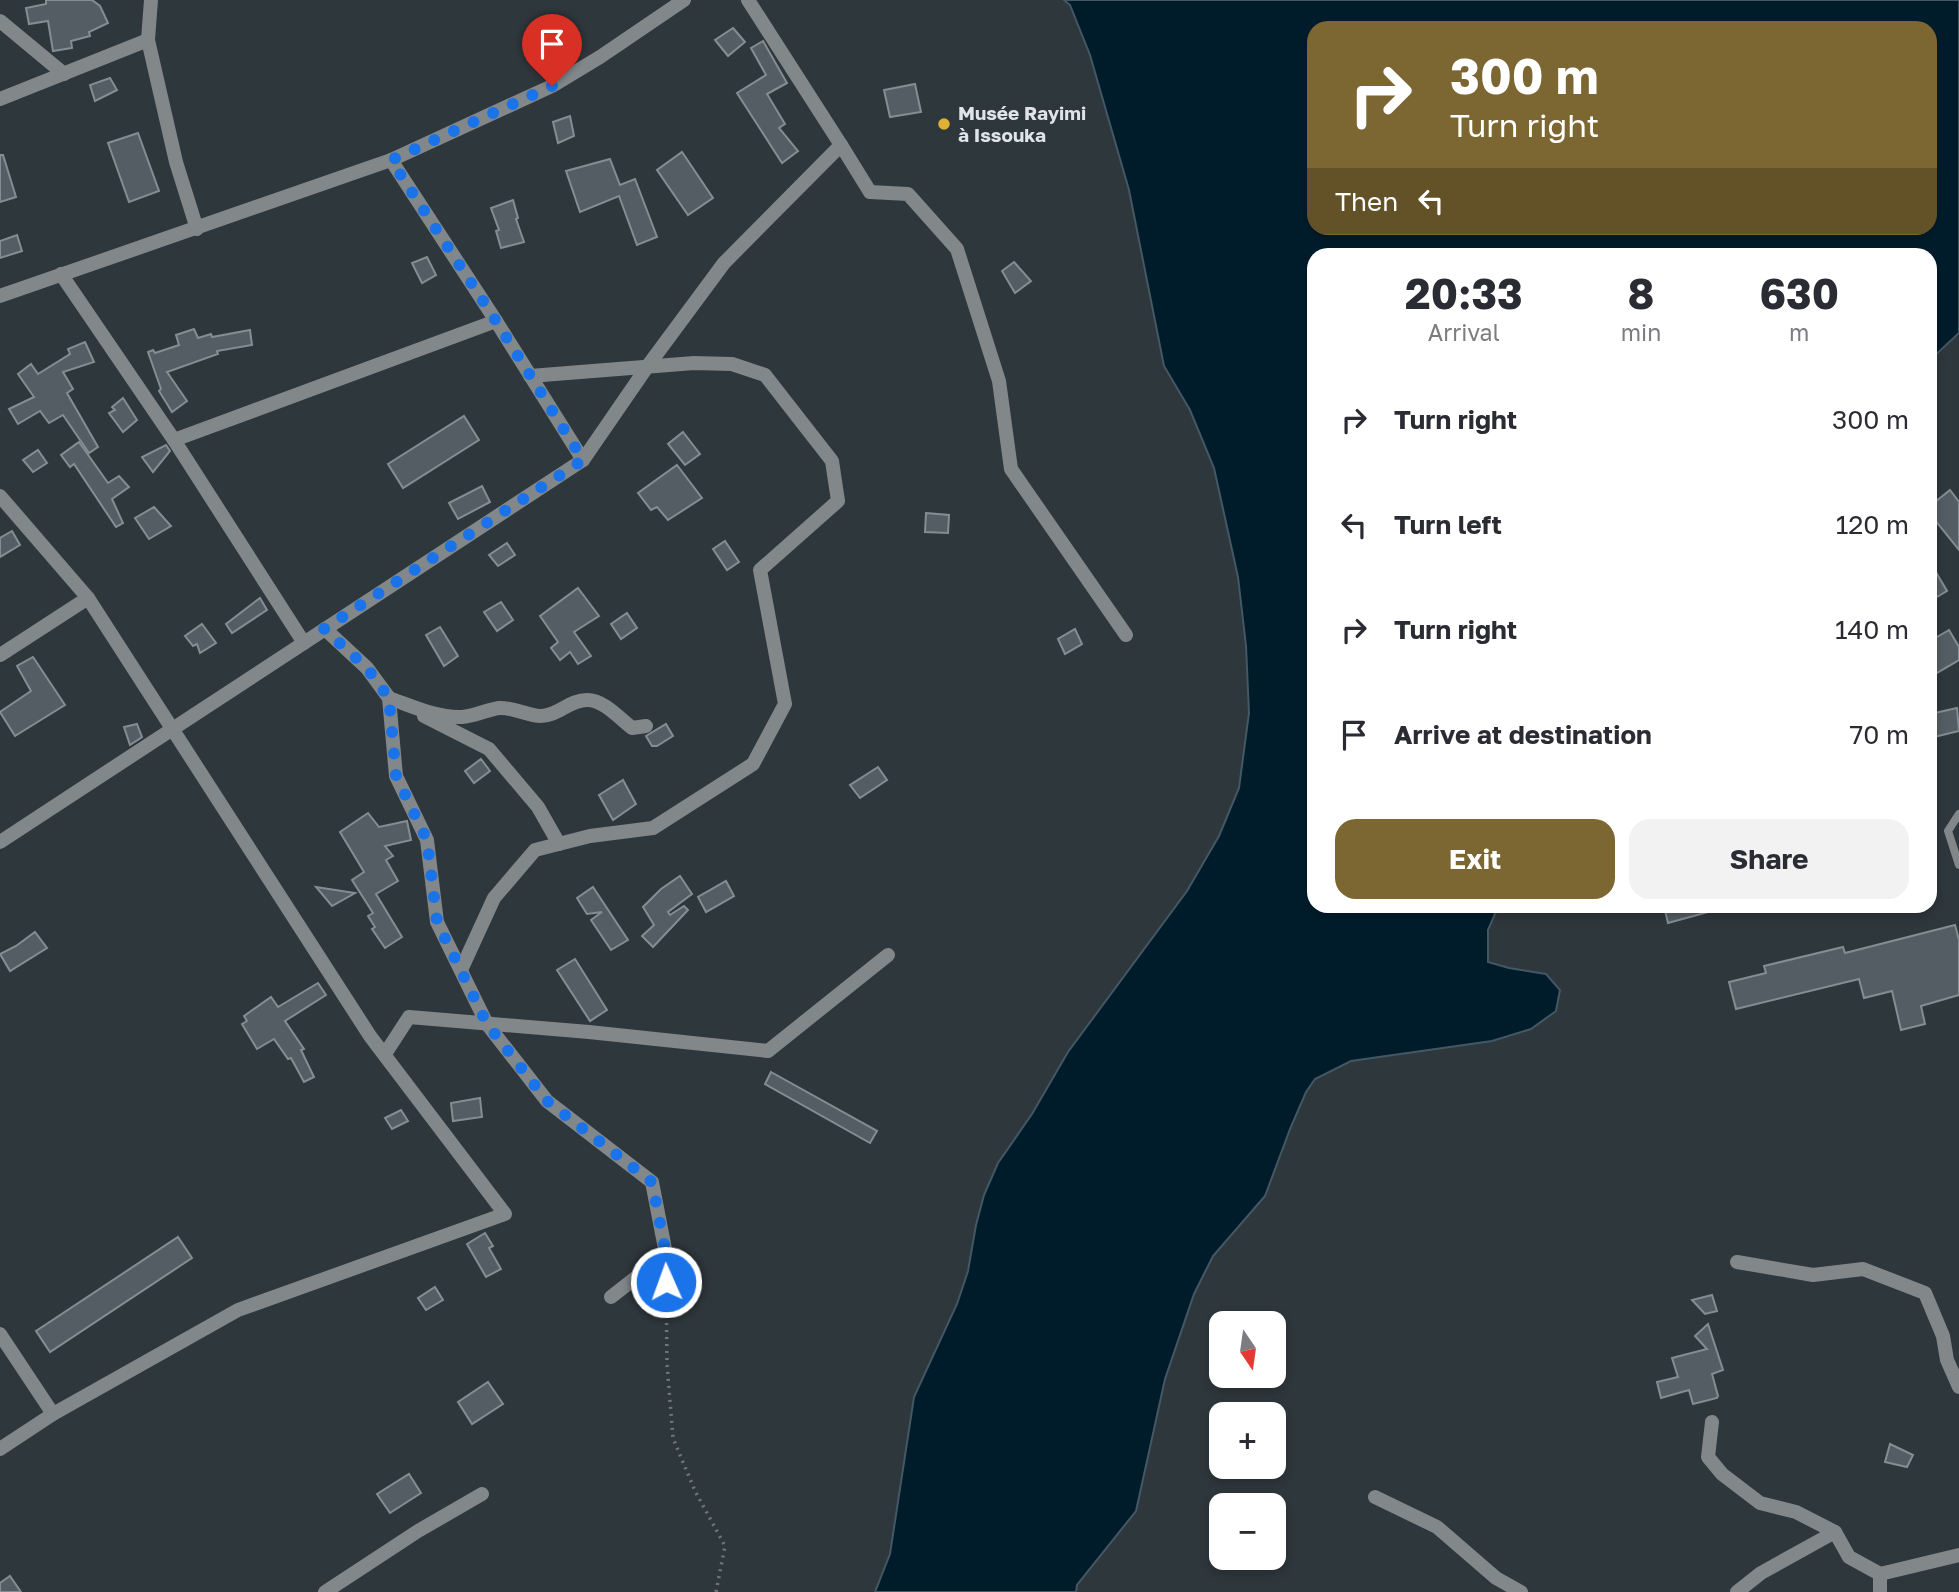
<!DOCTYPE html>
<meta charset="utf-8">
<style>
:root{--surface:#fff;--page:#f2f2f3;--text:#2b2b33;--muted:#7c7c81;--accent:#7c6733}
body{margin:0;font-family:"Golos Text",sans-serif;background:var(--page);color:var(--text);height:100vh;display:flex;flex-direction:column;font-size:26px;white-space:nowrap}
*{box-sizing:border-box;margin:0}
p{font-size:23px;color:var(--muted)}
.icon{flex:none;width:38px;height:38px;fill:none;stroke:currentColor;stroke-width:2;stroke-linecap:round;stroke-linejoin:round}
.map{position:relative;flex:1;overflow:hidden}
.panel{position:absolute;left:1307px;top:248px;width:630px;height:665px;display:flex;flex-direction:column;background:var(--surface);border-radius:21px;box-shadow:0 4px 10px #0003}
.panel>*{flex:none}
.guide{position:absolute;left:1307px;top:21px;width:630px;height:214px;border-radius:21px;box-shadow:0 4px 10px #0003;background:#7c6733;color:#fff;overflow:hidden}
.needle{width:46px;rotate:167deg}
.buttons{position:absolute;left:1209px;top:1311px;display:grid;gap:14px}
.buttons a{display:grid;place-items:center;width:77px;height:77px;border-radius:14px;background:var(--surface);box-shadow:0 4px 10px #0003;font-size:35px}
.pin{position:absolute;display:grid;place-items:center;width:60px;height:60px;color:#fff;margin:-72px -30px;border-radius:50% 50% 50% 0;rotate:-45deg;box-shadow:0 0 7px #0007}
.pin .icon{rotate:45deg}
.me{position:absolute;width:77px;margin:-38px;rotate:358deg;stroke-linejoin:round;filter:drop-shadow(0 0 5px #0008)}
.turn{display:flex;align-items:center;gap:24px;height:147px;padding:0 28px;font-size:32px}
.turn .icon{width:91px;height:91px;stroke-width:2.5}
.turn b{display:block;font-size:49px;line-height:60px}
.then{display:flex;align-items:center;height:66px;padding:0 28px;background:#0003;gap:14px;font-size:26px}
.eta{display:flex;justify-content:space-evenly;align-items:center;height:119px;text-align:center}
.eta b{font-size:42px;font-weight:700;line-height:49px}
.cta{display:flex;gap:14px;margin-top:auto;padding:14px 28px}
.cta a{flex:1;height:80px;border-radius:21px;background:var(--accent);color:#fff;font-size:28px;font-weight:700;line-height:80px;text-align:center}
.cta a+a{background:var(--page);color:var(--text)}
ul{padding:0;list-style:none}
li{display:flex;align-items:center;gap:21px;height:105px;padding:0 28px}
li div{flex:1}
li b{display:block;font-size:26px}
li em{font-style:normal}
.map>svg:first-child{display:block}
.water{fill:#001c2b;stroke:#435864;stroke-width:2;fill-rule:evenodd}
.building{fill:#545d63;stroke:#838d94;stroke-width:2}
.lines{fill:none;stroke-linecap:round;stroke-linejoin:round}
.path{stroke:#70777c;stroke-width:3.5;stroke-dasharray:2 5;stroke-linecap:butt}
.service{stroke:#82878a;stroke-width:8}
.minor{stroke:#82878a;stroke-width:14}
.tertiary{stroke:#82878a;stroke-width:14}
.route{stroke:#1a73e8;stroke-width:12;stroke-dasharray:0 21.6}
.poi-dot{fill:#e0b034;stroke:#2e373c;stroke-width:2.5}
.labels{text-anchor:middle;stroke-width:7;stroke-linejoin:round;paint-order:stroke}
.poi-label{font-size:19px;font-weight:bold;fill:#dfe4e8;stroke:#2e373c;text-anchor:start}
</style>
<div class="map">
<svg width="1959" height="1592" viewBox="0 0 1959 1592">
<rect width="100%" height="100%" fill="#2e373c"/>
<!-- water -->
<path class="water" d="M1064,0H1959V333L1930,360V256H1314V906L1498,907L1488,930V962L1509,968L1546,974L1560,990L1556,1011L1531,1029L1492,1041L1351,1061L1315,1079L1306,1092L1290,1129L1265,1196L1213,1256L1194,1294L1165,1379L1136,1511L1077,1585L1076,1592H875L890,1554L914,1397L957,1304L968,1271L976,1225L984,1195L998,1163L1032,1114L1068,1052L1187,891L1219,836L1239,788L1249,713L1246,646L1238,577L1214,468L1190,410L1164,366L1129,190L1090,55L1070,5ZM1314,28H1930V228H1314Z"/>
<!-- building -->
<g class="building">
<polygon points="46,0 92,0 100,6 108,23 89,32 90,36 71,41 72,48 53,51 48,21 29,24 26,8 46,4"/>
<polygon points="733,28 745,42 728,56 715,40"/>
<polygon points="763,41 787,83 767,94 785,124 779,128 798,151 782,163 737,93 766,75 751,48"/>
<polygon points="110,78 117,90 95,101 90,85"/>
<polygon points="915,84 921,112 890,117 884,90"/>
<polygon points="570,116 574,136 558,143 553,122"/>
<polygon points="138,133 159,191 129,202 108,143"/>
<polygon points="682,152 713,198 688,215 657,170"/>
<polygon points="0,155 3,155 16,197 0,202"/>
<polygon points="610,159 620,185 635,179 657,237 637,245 619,196 580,212 566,171"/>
<polygon points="513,200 518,218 516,219 524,242 501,248 496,231 499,230 491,208"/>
<polygon points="17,235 22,251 0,258 0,241"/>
<polygon points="427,257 436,275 422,283 412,263"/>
<polygon points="1014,262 1031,281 1015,293 1002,271"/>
<polygon points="194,329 198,338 211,334 212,337 250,330 252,345 217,351 218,354 167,372 187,401 172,412 159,391 161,389 148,352 153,350 155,353 179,345 176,335"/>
<polygon points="85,342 94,362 63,372 73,389 67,393 98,447 89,453 63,415 49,423 40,411 18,424 9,409 34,397 18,374 31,364 38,374 70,354 68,349"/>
<polygon points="123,398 137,420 123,432 109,413 115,410 112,407"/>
<polygon points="464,416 479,440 403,488 388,464"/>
<polygon points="683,432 700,454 685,465 668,444"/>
<polygon points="79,442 108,483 119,476 129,487 112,499 123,523 116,527 74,464 70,467 61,455"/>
<polygon points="166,445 170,451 153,472 142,457"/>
<polygon points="38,450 47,463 33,472 23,460"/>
<polygon points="677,465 702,498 668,520 657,507 651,510 638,493"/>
<polygon points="482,486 490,502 458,519 449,503"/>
<polygon points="1950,490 1959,502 1959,550 1930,514 1930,506"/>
<polygon points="154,507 171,526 149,539 135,518"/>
<polygon points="926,513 949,515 948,533 925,532"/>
<polygon points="12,531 20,545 0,557 0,538"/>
<polygon points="725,541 739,562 727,570 713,549"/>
<polygon points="507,543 515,555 498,566 489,555"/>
<polygon points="1930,562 1947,591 1930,601"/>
<polygon points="578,588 599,616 574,632 591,656 578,664 570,652 560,660 551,648 558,642 540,616"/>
<polygon points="260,598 267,610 232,633 226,624"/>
<polygon points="501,602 513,620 497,631 484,612"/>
<polygon points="627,613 637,628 621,639 611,624"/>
<polygon points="202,624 216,643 200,653 197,644 193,646 185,636"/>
<polygon points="440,627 458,656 444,666 426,635"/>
<polygon points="1075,629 1082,644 1065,654 1058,639"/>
<polygon points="1949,630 1959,647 1959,660 1930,677 1930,641"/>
<polygon points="33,657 65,705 15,736 0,712 31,691 17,666"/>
<polygon points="1957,708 1959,731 1930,738 1930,714"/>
<polygon points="137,724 142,737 130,745 124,727"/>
<polygon points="666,724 673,736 657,746 652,746 646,736"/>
<polygon points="481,759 490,771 474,783 465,771"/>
<polygon points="878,767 887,780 860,798 850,785"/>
<polygon points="623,780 636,804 613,820 599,795"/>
<polygon points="368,813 379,827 407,821 411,840 385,846 393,856 386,860 398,881 376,894 402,937 385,948 372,929 375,927 368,916 373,913 352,880 364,872 340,832"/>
<polygon points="680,876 692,894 668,912 670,915 684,906 688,910 653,947 642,936 654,925 643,907 661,889"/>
<polygon points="726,881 734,896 706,912 698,897"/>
<polygon points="316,887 355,893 332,906"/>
<polygon points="593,887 628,940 611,950 591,920 602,912 587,914 577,898"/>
<polygon points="1664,906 1712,906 1712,911 1668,923"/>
<polygon points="1955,925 1959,940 1959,995 1921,1006 1925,1024 1901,1030 1892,991 1864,998 1859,979 1736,1009 1729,982 1766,973 1764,966 1843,947 1845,953"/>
<polygon points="35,932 47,948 10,971 0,954 16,946"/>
<polygon points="575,959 607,1010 590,1021 557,970"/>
<polygon points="318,983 326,995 285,1021 304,1049 301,1050 314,1077 304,1082 291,1058 288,1059 274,1039 257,1049 242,1024 247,1021 244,1016 271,997 278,1007"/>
<polygon points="771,1072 877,1131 870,1143 765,1084"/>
<polygon points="480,1098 482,1117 453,1121 451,1103"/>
<polygon points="401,1110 408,1121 392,1129 385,1118"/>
<polygon points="485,1233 493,1246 489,1248 501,1269 486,1277 467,1244"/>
<polygon points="178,1237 192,1258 50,1352 36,1331"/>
<polygon points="435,1287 443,1300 426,1310 418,1298"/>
<polygon points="1712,1295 1717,1311 1705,1314 1692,1300"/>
<polygon points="1708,1324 1723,1370 1712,1374 1718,1396 1717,1398 1693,1404 1689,1390 1661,1398 1657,1382 1678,1377 1672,1358 1707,1349 1695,1336"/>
<polygon points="488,1382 503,1404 472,1424 458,1402"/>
<polygon points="1890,1444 1913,1455 1907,1467 1885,1462"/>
<polygon points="409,1474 421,1493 390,1513 377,1494"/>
<polygon points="10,1576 21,1592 0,1592 0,1583"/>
</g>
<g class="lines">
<!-- path -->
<polyline class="path" points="666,1274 667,1364 673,1438 695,1491 725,1546 716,1592"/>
<!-- service -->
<polyline class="service" points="1959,814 1948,831 1959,865"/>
<!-- minor -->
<g class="minor">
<polyline points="151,0 148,40 176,162 197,229"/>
<polyline points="0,21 64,74"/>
<polyline points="0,99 148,40"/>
<polyline points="841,145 870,192 908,194 957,249 999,381 1011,469 1126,635"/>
<polyline points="391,160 496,321 583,460"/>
<polyline points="61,274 174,440 304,643"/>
<polyline points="174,440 496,321"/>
<polyline points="0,496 88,598 370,1036 505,1214 238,1310 53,1414 0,1449"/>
<polyline points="325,629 367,668 389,698 396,776 427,840 437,922 487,1024 547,1101 652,1182 666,1254 611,1297"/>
<polyline points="0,655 88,598"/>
<path d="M389,698C412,706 436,718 462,717C474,716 486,710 499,708C514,707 527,716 541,716C558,716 569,700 587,700C604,700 619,718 632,728L646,726"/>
<polyline points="424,716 489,749 538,807 559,844"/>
<polyline points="0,842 583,460 647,367 724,263 841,145 748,0"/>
<polyline points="461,970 494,898 535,850 590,836 653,828 753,764 785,704 760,570 838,501 832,461 765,375 732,364 694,363 530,376"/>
<polyline points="385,1054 409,1017 589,1032 768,1051 888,955"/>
<polyline points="1737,1262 1813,1275 1863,1269 1925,1293 1943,1336 1947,1360 1959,1387"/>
<polyline points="0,1334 53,1414"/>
<polyline points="1712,1422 1708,1457 1722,1474 1760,1503 1796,1512 1835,1532 1849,1557 1880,1574 1880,1592"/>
<polyline points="1375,1497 1437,1527 1496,1578 1521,1592"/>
<polyline points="1880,1574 1959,1555"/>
<polyline points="325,1592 418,1531 482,1494"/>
<polyline points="1737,1592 1761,1573 1835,1532"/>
</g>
<!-- tertiary -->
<polyline class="tertiary" points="0,296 391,160 552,86 600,57 684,0"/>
</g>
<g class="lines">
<!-- route -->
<polyline class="route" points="552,86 391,160 496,321 583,460 324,629 367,668 389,698 396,776 427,840 437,922 487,1024 547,1101 652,1182 666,1254 666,1282"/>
</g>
<!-- markers -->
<circle class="poi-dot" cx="944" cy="124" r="7"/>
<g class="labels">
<!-- poi labels -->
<g class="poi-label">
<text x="958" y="120">Musée Rayimi<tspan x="958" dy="22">à Issouka</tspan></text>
</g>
</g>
</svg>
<div class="buttons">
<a><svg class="needle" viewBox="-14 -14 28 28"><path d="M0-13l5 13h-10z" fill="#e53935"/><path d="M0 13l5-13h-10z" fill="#7c7c81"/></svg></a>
<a>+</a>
<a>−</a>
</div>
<div class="pin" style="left:552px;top:86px;background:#d93025"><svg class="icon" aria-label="arrive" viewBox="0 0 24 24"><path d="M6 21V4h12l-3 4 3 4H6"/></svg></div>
<svg class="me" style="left:666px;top:1282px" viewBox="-20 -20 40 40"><circle r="17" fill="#1a73e8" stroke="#fff" stroke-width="3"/><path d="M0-11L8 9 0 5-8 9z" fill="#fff"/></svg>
<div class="guide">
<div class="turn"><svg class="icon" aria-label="right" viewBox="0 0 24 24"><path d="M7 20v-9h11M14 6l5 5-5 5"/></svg><div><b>300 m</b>Turn right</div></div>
<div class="then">Then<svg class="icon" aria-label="left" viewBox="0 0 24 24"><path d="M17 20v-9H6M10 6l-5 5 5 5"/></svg></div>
</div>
<section class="panel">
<div class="eta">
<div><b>20:33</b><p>Arrival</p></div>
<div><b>8</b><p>min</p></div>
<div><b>630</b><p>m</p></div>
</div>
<ul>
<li><svg class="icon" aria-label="right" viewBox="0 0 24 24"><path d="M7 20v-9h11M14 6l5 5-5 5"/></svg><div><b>Turn right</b></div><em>300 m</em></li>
<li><svg class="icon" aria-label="left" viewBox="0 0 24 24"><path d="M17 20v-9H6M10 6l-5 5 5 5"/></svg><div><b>Turn left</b></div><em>120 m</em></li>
<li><svg class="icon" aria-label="right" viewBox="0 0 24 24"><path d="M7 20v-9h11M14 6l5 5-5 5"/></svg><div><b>Turn right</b></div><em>140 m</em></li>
<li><svg class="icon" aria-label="arrive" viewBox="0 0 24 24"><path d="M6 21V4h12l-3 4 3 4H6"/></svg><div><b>Arrive at destination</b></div><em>70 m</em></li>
</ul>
<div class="cta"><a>Exit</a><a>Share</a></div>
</section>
</div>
